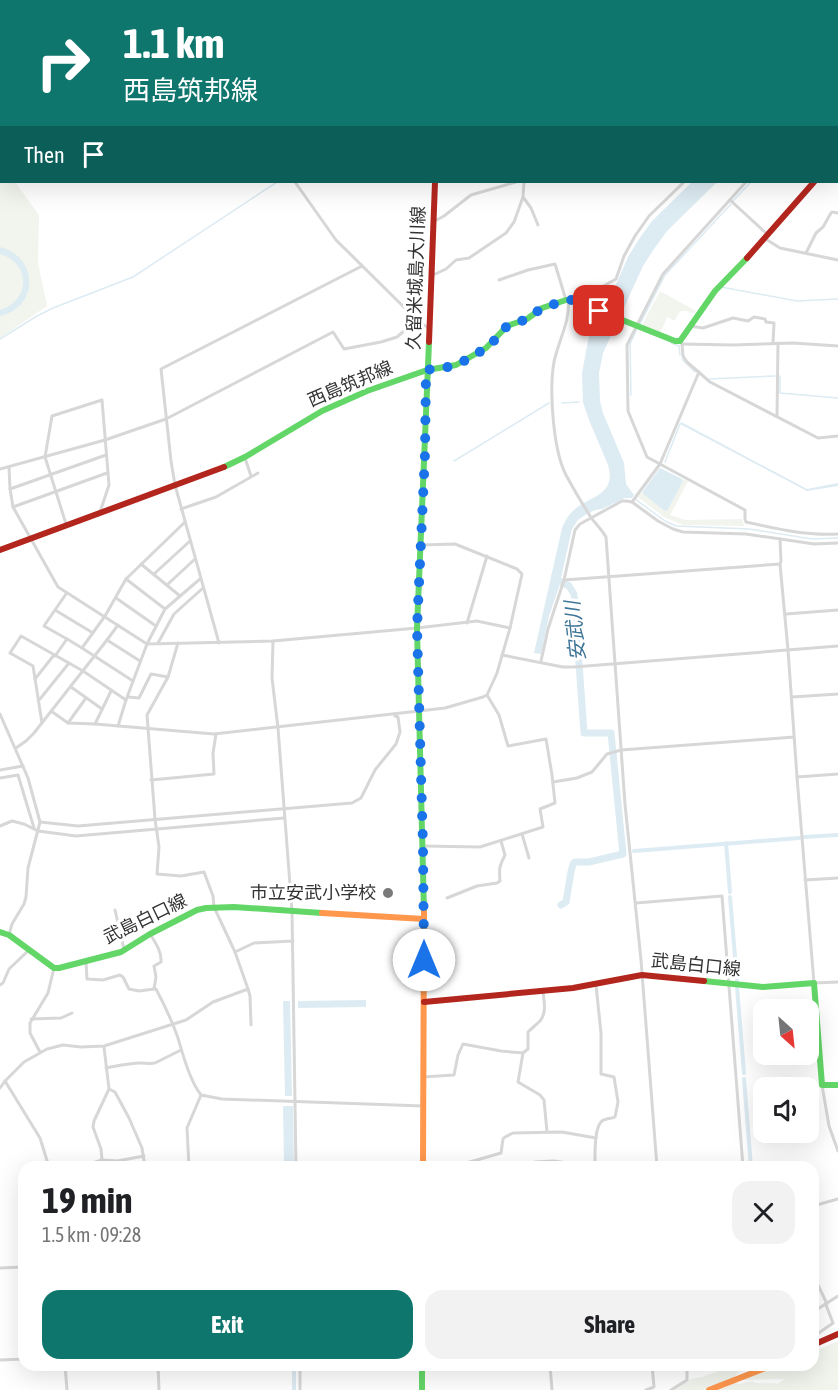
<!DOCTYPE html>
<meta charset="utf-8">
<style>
:root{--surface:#fff;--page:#f2f2f2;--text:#202124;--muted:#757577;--accent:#0f766e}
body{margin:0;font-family:"Asap Condensed","Noto Sans JP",sans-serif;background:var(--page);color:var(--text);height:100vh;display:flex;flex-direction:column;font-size:22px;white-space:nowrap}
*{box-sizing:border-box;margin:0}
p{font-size:20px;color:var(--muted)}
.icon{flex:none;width:33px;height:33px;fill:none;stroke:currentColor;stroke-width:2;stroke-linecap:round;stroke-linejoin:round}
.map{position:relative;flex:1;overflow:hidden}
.drawer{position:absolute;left:18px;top:1161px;width:801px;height:210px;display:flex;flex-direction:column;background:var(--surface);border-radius:18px;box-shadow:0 6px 24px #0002}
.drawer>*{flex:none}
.top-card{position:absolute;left:0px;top:0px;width:838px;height:183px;box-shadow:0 6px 24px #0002;background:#0f766e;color:#fff;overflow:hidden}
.needle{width:39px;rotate:153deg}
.fabs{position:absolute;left:753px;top:999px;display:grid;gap:12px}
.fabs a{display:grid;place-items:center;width:66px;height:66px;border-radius:12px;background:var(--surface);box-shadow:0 6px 24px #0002;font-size:30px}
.pin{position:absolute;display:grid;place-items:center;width:51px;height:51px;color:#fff;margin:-26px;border-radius:12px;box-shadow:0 3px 9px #0006}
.me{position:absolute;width:66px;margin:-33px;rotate:0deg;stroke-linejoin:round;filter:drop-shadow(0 0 4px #0008)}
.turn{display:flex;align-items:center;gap:21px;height:126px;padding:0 24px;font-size:27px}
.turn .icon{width:78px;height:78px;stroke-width:2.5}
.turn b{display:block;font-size:42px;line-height:51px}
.then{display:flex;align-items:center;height:57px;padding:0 24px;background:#0003;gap:12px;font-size:22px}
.round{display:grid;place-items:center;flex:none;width:63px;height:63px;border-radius:18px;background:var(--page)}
.overview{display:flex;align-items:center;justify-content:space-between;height:102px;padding:0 24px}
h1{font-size:36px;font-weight:700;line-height:45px}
.cta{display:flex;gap:12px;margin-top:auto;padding:12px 24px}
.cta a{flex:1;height:69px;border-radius:18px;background:var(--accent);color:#fff;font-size:24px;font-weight:700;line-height:69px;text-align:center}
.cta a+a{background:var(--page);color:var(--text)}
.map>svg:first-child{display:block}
.green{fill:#f1f5ed}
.water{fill:#ddebf3}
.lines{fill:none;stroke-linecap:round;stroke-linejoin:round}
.stream{stroke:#ddebf3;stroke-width:1.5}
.canal{stroke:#ddebf3;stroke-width:4}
.river{stroke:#ddebf3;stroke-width:7}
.street{stroke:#d7d7d7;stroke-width:3}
.fast{stroke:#63d668;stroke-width:6}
.slow{stroke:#ff974d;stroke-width:6}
.jam{stroke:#b3261e;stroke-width:6}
.route{stroke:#1a73e8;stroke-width:10;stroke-dasharray:0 18}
.poi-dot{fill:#7a7a7a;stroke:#fff;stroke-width:2}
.labels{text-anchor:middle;stroke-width:6;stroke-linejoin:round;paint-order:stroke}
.street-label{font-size:18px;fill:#333;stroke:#fff}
.poi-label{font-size:18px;fill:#333;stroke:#fff;text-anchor:end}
.water-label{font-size:20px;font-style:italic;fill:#3f7597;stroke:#fff}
</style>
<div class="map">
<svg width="838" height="1390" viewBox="0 0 838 1390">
<rect width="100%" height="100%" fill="#fff"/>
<!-- green -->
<g class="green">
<polygon points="0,160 1,162 2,182 15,182 39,215 38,263 47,306 0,338"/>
<path d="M660,291L696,311L694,313C683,310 679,308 675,321L667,317L660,334L642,325Z"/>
<polygon points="682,479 688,481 670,515 685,520 742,519 744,526 683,525 664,517 638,497 643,491 643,494 665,511 683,482"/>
<path d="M838,1341V1390H715L734,1383L739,1384L752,1381C759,1386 769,1381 777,1384L785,1379L742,1380L782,1365H813V1352Z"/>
<polygon points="736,1365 745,1365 732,1379 703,1390 674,1390 691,1379 702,1377"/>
</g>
<!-- water -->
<g class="water">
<path d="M692,182H717L667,231L654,249L643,266L603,353L599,373L600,401L603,413L624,463L626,484L634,495L632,498H625L602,509L595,510L585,515L578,520L572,529L559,587L549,616L541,654L534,653L562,528C566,519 570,512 579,506C596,495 616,492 608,465L589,420L583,402L582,373L589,336L610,298L628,257L639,239L652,221Z"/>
<path d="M0,247C39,257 39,307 0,316V310C31,300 31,263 0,254Z"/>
<polygon points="681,422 807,489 838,483 838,486 807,491 680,424"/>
<polygon points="660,468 682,479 683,481 667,511 665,511 643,494 643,491"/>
<polygon points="366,1000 366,1007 298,1008 298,1001"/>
<polygon points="283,1001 290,1001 292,1096 285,1096"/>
<polygon points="283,1106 293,1106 294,1167 284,1167"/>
</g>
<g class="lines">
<!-- stream -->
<g class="stream">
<polyline points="349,0 350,2"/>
<polyline points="837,83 838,82"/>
<polyline points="733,201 751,182"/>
<polyline points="721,287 797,301 838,299"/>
<polyline points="640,324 665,275 731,204"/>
<polyline points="0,339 37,316 53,308 133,277 277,182"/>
<polyline points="671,343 679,346 680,355"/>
<polyline points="682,359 695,372"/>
<polyline points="780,376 780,393 838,398"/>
<polyline points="709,379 775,376"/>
<polyline points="631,395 630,344 637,329"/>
<polyline points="562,403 579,402"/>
<polyline points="454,461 549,403"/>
<polyline points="665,462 680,424"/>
<polyline points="635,499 665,521 676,526 749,529 812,539 838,538"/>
</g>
<!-- canal -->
<g class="canal">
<polyline points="804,837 838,835"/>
<polyline points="726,843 730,892"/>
<polyline points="634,851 799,838"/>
<polyline points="730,897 737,980"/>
<polyline points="737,987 744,1073"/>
<polyline points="744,1079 751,1167"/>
<polyline points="294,1365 294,1390"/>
</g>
<!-- river -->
<polyline class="river" points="555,576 555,579 569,586 574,594 584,733 611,733 623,854 589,862 575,862 573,864 571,872 566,902 561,905"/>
<!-- street -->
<g class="street">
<polyline points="104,0 104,2"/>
<polyline points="181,0 181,2"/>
<polyline points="383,0 383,2"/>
<polyline points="491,0 492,2"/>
<polyline points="553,0 554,2"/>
<polyline points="187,2 192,0"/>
<polyline points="406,2 408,0"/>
<polyline points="0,36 2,36"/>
<polyline points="837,86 838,85"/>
<polyline points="837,143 838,142"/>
<polyline points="295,182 336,240 417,320 428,328"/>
<path d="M746,182L663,274L627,345L628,411L647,457L745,510V519L746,522C777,529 807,536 838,534"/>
<polyline points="523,197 531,208 538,225"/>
<polyline points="730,200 768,235"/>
<polyline points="433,222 444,216 471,195 516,182"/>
<polyline points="764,238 780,248 838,260"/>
<polyline points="806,253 816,233 823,227 831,213 832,212 838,213"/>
<polyline points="431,276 446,269 456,260 469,258 506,233 514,222 523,197 524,182"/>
<polyline points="499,280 528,270 555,264 566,300"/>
<path d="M591,293H579L568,300C571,319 558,342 554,362C549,390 553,450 566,475C574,490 583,505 592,519C597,525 602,530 606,537L625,804L641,960L657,1167"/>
<polyline points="590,307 591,293 616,279 624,256 635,236 649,216 684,182"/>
<polyline points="690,326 703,328 733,318 748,321 754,317 765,319 766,322 774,323 773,343"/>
<polyline points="680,341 682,344 683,356 687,362 710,382 818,438 838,436"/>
<polyline points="682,344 733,345 793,343 838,346"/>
<polyline points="777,416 778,343"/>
<polyline points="245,458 251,476"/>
<polyline points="9,467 10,489 13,507 58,587 147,644 273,641 417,628 477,621 510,628"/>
<polyline points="0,469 105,440 166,419 333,332 344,349 381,342 397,337 417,320"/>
<polyline points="10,489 106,455"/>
<polyline points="632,502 660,464 699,372"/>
<polyline points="13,507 107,473"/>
<polyline points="181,509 216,497 258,473"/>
<polyline points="66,524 45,457 52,416 102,400 109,485 100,512"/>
<polyline points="780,539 781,561 780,564"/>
<polyline points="141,564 180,596"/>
<polyline points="154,574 190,541"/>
<polyline points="126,579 165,609"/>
<polyline points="564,580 780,564 788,650 797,777 814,983 838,982"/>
<polyline points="168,584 195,559"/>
<polyline points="116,598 156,626"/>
<polyline points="55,610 93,633"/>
<polyline points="786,614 838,610"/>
<polyline points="467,623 487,556"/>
<polyline points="67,639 82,648 105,616 126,579 185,522"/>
<polyline points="107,640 118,625"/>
<polyline points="273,641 272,678 278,728 292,911 296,1167"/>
<polyline points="158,643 174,614 203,588"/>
<polyline points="219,643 175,485 171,461 161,369 362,266"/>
<polyline points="82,648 133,681"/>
<polyline points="502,655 563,667 574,667 838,646"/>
<polyline points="55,656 67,639 44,626 66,594"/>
<polyline points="541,661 548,629 564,580 575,530 580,524 622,501 626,501 632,502 658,521 673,529 683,532 746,534 814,544 838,543"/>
<polyline points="35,679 54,655"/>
<polyline points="71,687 102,709"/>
<polyline points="128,697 139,698 151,674 168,677"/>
<polyline points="792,697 838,694"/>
<polyline points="40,699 69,663"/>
<polyline points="51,711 68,723 95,724 214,734 419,711 445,708 483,697 487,695 497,673 510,628 522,574 517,569 455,544 421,545"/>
<polyline points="0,714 28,778 40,822 28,868 26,897 24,904 12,924 9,935"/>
<polyline points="42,723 33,666 10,653 21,636 83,671 126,700"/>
<polyline points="68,723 86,698"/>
<polyline points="95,724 111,691"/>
<polyline points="118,726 126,700 147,644 165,609 200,579"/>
<polyline points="16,748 26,741 34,733 107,640 140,661"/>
<polyline points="0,770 23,766"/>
<polyline points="797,777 838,774"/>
<polyline points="0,778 18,775 34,828"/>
<polyline points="151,780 214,774 213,753 216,734"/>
<polyline points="553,782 577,778 592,772 607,754 621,750 794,737"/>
<polyline points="40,822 78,826 352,803 361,798 375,770 396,744 400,732 398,717 395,716 395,714"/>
<polyline points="0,826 12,821 24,824 38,831 76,836 284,818"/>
<polyline points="522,834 529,858"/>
<polyline points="423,846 480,847 543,827 540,809 555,803 552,775 546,739 508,746 499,715 487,695"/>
<polyline points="805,880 838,878"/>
<path d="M447,898L477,886L497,883L500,881C499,868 499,867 505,855L501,841"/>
<polyline points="636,903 722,896 743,1167"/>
<polyline points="115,910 124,949"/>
<path d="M150,934C155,942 162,952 161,962L154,966L156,977L154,989H156C164,1004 172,1021 178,1038C183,1055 190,1081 201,1095L222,1099L423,1106"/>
<polyline points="235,952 254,943 293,941"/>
<polyline points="86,962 87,979 103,980 120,975 123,977 129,989 139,991 154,989"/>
<polyline points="0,985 3,983 9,969 29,950"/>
<polyline points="248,989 250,996 251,1025"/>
<polyline points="31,1019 61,1018 72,1013"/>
<polyline points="40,1052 30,1033 30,1023 48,993 54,968"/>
<polyline points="523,1053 518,1082 540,1095 544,1100 547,1132"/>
<path d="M106,1068C117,1066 129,1063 140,1063C146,1063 149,1064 155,1063L181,1050"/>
<path d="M423,1077L454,1075L458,1055L463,1044L501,1051L523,1053L528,1049V1032C532,1028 536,1025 540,1021C547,1012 544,1002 543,991"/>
<polyline points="5,1081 40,1138 49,1167"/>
<polyline points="822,1085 829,1126 838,1151"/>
<polyline points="0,1088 5,1081 24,1062 47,1049 63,1045 81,1047 104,1046 186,1020 213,1002 248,989 235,952 214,907 213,896 204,872 181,876 157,874 159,847 155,819 147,715 168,677 178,643"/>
<polyline points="109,1089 115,1092 129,1118 142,1148 145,1167"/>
<polyline points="79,1167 102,1160 101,1149 93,1127 94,1121 109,1089 104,1047"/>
<polyline points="100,1167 102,1160 117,1161 144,1156"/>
<polyline points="189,1167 187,1128 201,1095"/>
<polyline points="423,1167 456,1166 501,1153 503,1139 505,1137 513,1133 562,1132 596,1138"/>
<path d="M535,1167V1162L553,1161L591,1166L595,1164C595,1154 594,1127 602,1121C605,1118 611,1119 615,1117L618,1102L614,1077L601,1074V1033L596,985"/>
<polyline points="813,1206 838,1199"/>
<polyline points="0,1268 24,1267"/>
<polyline points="813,1284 816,1283 818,1285 827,1304"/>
<polyline points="813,1312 838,1296"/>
<polyline points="813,1337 833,1323 826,1305"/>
<polyline points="0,1360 24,1359"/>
<polyline points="65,1365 67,1390"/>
<polyline points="158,1365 159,1390"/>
<polyline points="300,1365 300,1390"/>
<polyline points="550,1365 552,1390"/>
<polyline points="646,1390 654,1387 652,1365"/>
<polyline points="671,1390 687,1380 687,1365"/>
</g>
<!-- fast -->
<g class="fast">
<polyline points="64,0 64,2"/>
<polyline points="837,164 838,163"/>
<polyline points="224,467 245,457 322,411 367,391 427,370 456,365 486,348 507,326 527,319 542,308 566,300 572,300 675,341 680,341 715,291 747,258"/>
<polyline points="424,912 417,628 429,342"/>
<polyline points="0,932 9,935 54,968 59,968 121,952 150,934 197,910 206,908 234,907 322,913"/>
<polyline points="704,981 763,987 814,983 822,1085 838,1085"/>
<polyline points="422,1365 422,1390"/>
</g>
<!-- slow -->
<g class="slow">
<polyline points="442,0 442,2"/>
<polyline points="632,2 633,0"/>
<polyline points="322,913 424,919"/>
<polyline points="423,1167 424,912"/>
<polyline points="709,1390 773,1365"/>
</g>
<!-- jam -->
<g class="jam">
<polyline points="0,129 2,126"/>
<polyline points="747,258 814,182"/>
<polyline points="429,342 435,182"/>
<polyline points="0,550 224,467"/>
<polyline points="424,1002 573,988 642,975 704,981"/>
<polyline points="813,1345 838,1334"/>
</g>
</g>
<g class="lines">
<!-- route -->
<polyline class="route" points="424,960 423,846 417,628 425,454 426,370 444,368 456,365 470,358 486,348 496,339 507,326 527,319 542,308 568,300 572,300 599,311"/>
</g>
<!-- markers -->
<circle class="poi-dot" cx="388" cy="893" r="6"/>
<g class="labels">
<!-- street labels -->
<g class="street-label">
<text transform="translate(416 278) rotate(-88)" y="6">久留米城島大川線</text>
<text transform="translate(350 384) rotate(-23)" y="6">西島筑邦線</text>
<text transform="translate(145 919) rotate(-26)" y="6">武島白口線</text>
<text transform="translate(696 965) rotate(6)" y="6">武島白口線</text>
</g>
<!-- poi labels -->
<g class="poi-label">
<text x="376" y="899">市立安武小学校</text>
</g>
<!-- water labels -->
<g class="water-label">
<text transform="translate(575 631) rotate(-96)" y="7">安武川</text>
</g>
</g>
</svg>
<div class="fabs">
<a><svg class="needle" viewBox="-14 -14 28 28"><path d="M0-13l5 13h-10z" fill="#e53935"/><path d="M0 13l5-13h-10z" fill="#757577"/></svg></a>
<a><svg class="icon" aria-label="sound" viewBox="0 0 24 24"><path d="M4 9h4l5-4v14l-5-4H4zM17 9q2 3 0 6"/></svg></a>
</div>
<div class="pin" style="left:599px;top:311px;background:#d93025"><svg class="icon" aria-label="arrive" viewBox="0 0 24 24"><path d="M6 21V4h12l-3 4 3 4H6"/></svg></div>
<svg class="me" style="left:424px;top:960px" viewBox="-20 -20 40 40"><circle r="19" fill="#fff"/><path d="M0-13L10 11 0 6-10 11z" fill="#1a73e8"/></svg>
<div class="top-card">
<div class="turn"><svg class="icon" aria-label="right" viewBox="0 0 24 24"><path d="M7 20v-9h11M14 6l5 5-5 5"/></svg><div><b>1.1 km</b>西島筑邦線</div></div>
<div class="then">Then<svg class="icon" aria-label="arrive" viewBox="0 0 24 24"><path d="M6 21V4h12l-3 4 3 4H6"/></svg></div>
</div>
<section class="drawer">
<div class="overview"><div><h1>19 min</h1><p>1.5 km · 09:28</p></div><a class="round"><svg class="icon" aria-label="close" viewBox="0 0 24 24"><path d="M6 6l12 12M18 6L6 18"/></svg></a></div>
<div class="cta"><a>Exit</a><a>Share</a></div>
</section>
</div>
